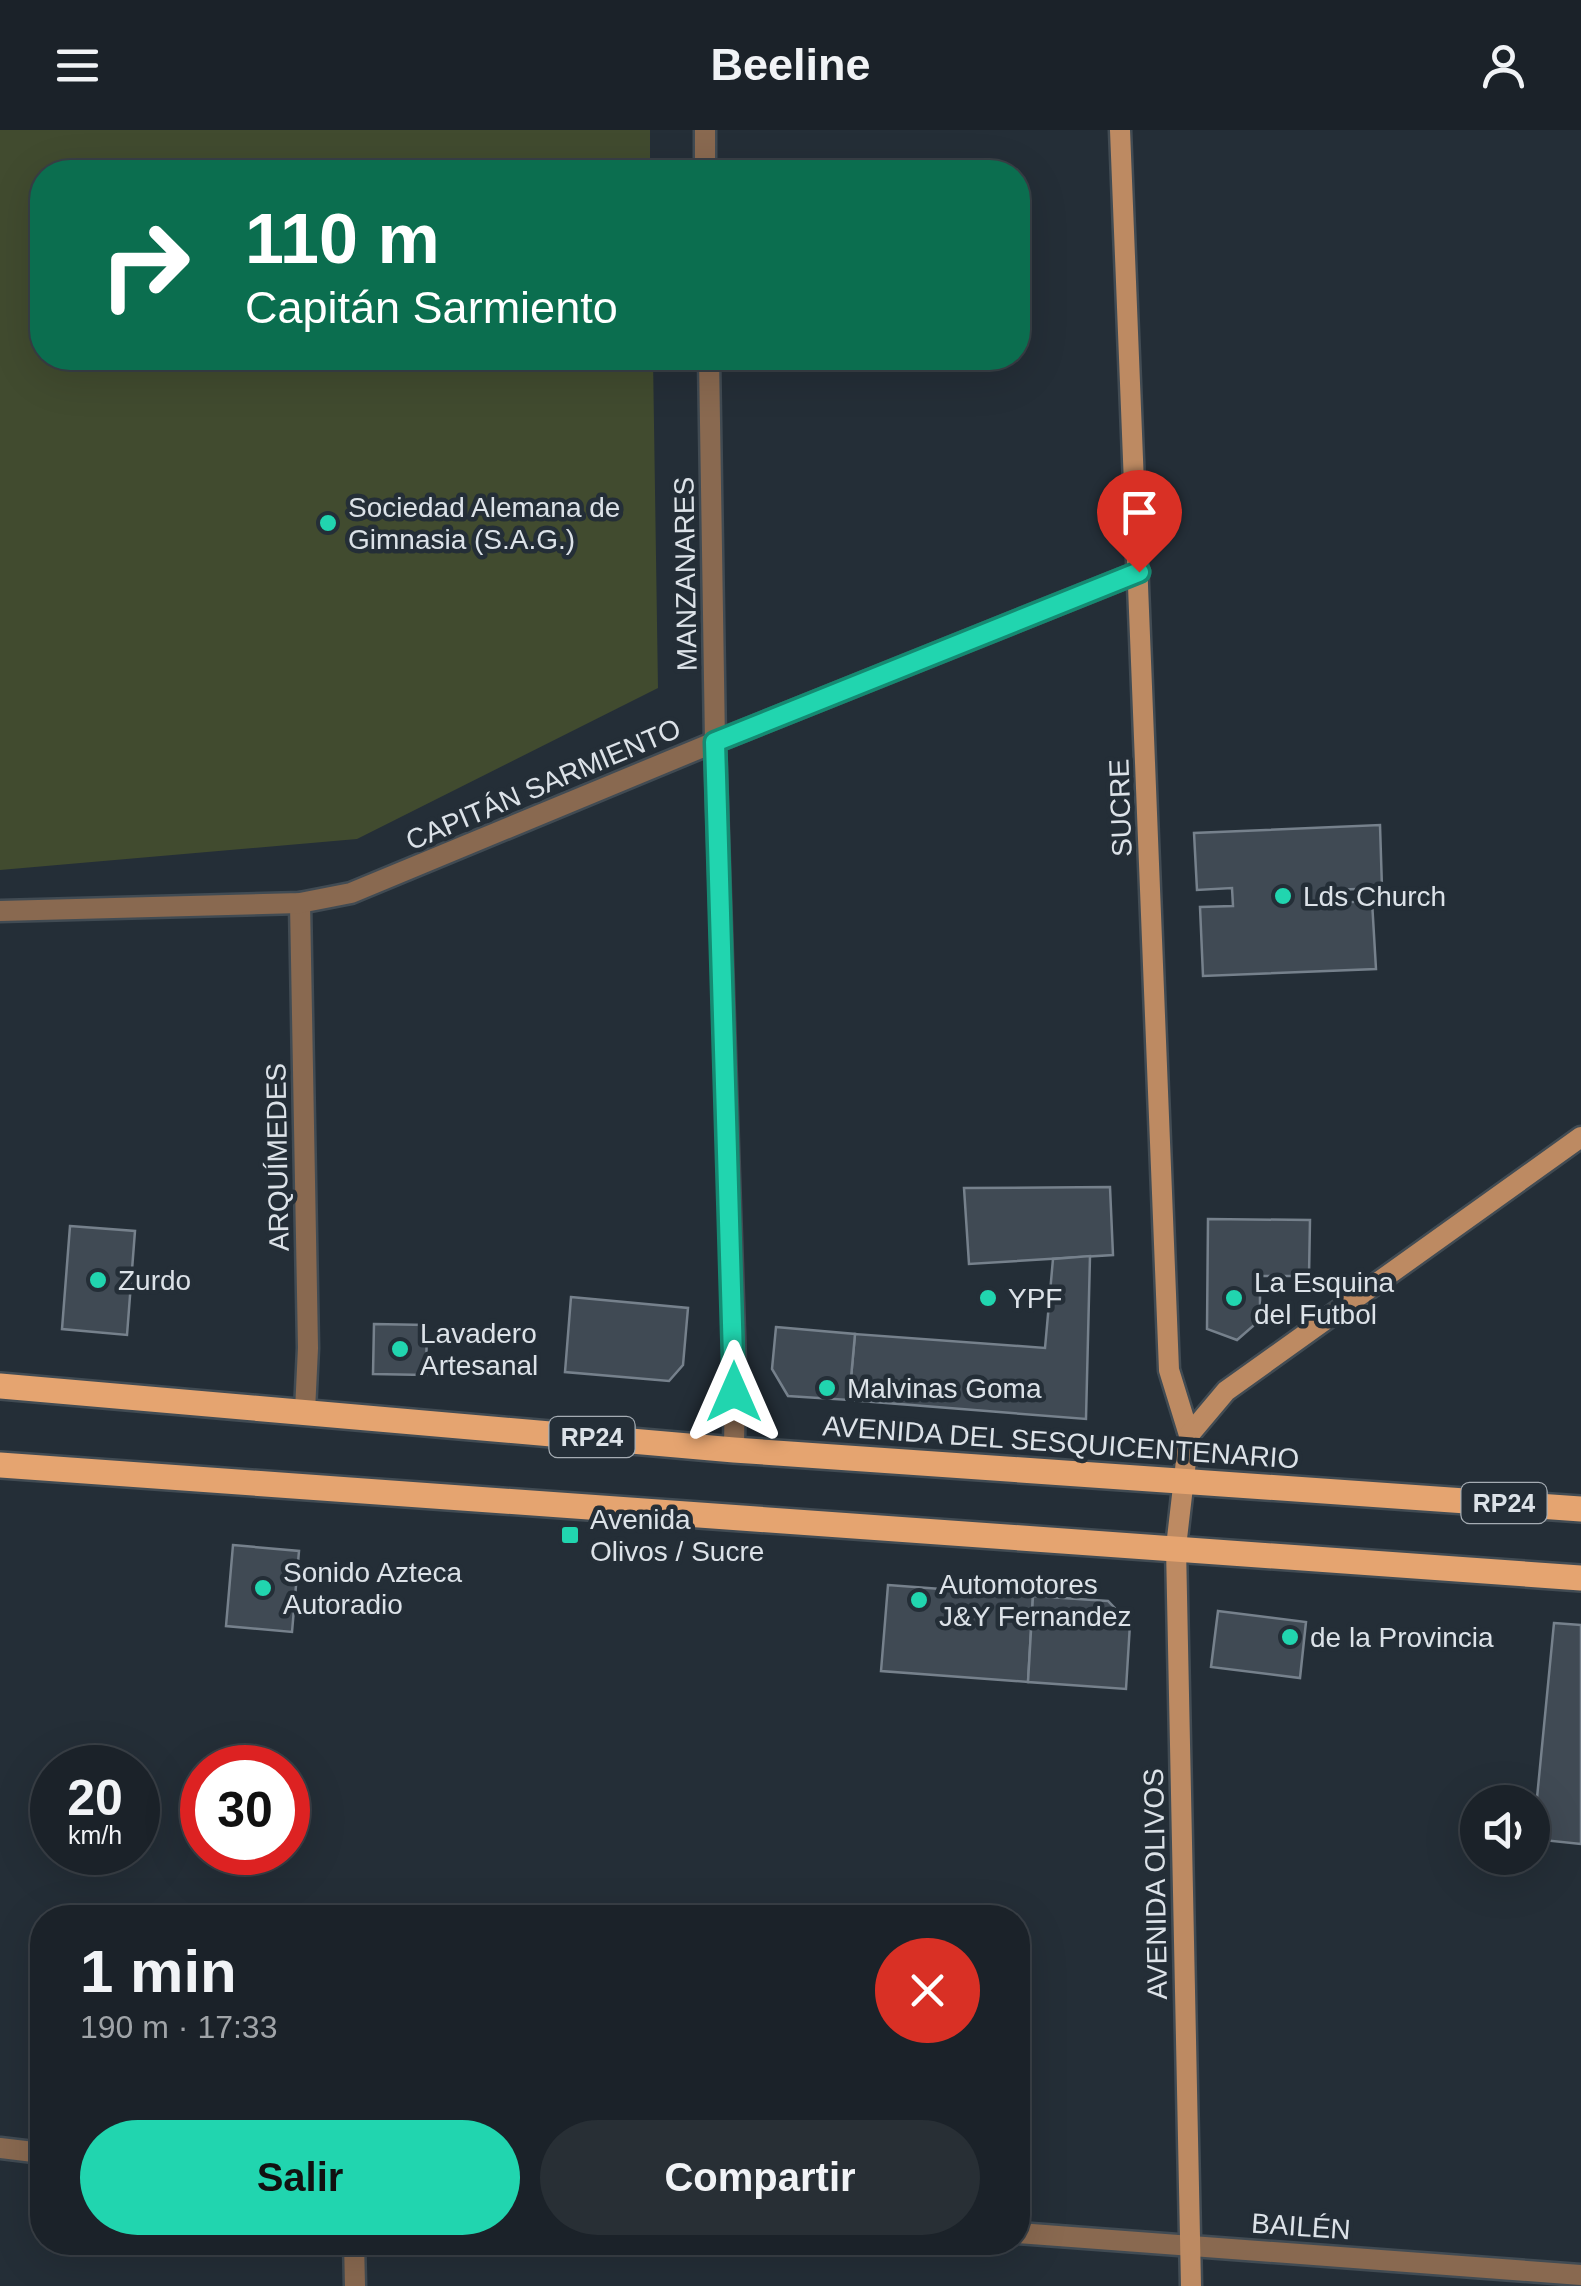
<!DOCTYPE html>
<html lang="es">
<meta charset="utf-8">
<style>
:root{--surface:#1b2229;--page:#282f35;--text:#f1f3f6;--muted:#a0a4a8;--line:#393f46;--accent:#21d5af}
body{margin:0;font-family:Arial,sans-serif;background:var(--page);color:var(--text);height:100vh;display:flex;flex-direction:column;font-size:38px;white-space:nowrap}
*{box-sizing:border-box;margin:0}
p{font-size:32px;color:var(--muted)}
.icon{flex:none;width:55px;height:55px;fill:none;stroke:currentColor;stroke-width:2;stroke-linecap:round;stroke-linejoin:round}
.map{position:relative;flex:1;overflow:hidden}
.details{position:absolute;left:30px;top:1775px;width:1000px;height:350px;display:flex;flex-direction:column;background:var(--surface);border-radius:40px;box-shadow:0 10px 40px #0002,0 0 0 2px var(--line)}
.details>*{flex:none}
.top-card{position:absolute;left:30px;top:30px;width:1000px;height:210px;border-radius:40px;box-shadow:0 10px 40px #0002,0 0 0 2px var(--line);background:#0b6e4f;color:#fff;overflow:hidden}
.tools{position:absolute;left:1460px;top:1655px;display:grid;gap:20px}
.tools a{display:grid;place-items:center;width:90px;height:90px;border-radius:50%;background:var(--surface);box-shadow:0 10px 40px #0002,0 0 0 2px var(--line);font-size:50px}
.speed{position:absolute;left:30px;top:1615px;display:flex;gap:20px;font-size:50px;font-weight:700;text-align:center}
.speed>*{display:grid;place-content:center;width:130px;height:130px;border-radius:50%;background:var(--surface);box-shadow:0 10px 40px #0002,0 0 0 2px var(--line);line-height:1}
.speed small{font-size:25px;font-weight:400}
.speed .limit{border:15px solid #d22;background:#fff;color:#111}
.pin{position:absolute;display:grid;place-items:center;width:85px;height:85px;color:#fff;margin:-102px -42px;border-radius:50% 50% 50% 0;rotate:-45deg;box-shadow:0 0 10px #0007}
.pin .icon{rotate:45deg}
.me{position:absolute;width:110px;margin:-55px;rotate:0deg;stroke-linejoin:round;filter:drop-shadow(0 0 8px #0008)}
.turn{display:flex;align-items:center;gap:35px;height:210px;padding:0 50px;font-size:45px}
.turn .icon{width:130px;height:130px;stroke-width:2.5}
.turn b{display:block;font-size:70px;line-height:85px}
.round{display:grid;place-items:center;flex:none;width:105px;height:105px;border-radius:52px;background:var(--page)}
.summary{display:flex;align-items:center;justify-content:space-between;height:170px;padding:0 50px}
h1{font-size:60px;font-weight:700;line-height:75px}
.primary-button{display:flex;gap:20px;margin-top:auto;padding:20px 50px}
.primary-button a{flex:1;height:115px;border-radius:60px;background:var(--accent);color:#111;font-size:40px;font-weight:700;line-height:115px;text-align:center}
.primary-button a+a{background:var(--page);color:var(--text)}
header{display:flex;justify-content:space-between;align-items:center;height:130px;padding:0 50px;background:var(--surface);font-size:45px;font-weight:700}
.map>svg:first-child{display:block}
.green{fill:#414b2f}
.building{fill:#404a54;stroke:#76818c;stroke-width:2.5}
.lines{fill:none;stroke-linecap:round;stroke-linejoin:round}
.street-casing{stroke:#414b53;stroke-width:25}
.secondary-casing{stroke:#414b53;stroke-width:25}
.primary-casing{stroke:#414b53;stroke-width:30}
.street{stroke:#896950;stroke-width:20}
.secondary{stroke:#bd8a62;stroke-width:20}
.primary{stroke:#e5a470;stroke-width:25}
.route-casing{stroke:#158a72;stroke-width:25}
.route{stroke:#21d5af;stroke-width:18}
.poi-dot{fill:#21d5af;stroke:#242e37;stroke-width:4}
.labels{text-anchor:middle;stroke-width:9;stroke-linejoin:round;paint-order:stroke}
.shield{fill:#242e37;stroke:#a5acb3;stroke-width:2.5}
.shield-label{font-size:25px;font-weight:bold;fill:#dce2e8}
.poi-label{font-size:28px;fill:#dce2e8;stroke:#242e37;text-anchor:start}
.street-label{font-size:28px;fill:#dce2e8;stroke:#242e37}
</style>
<header><svg class="icon" aria-label="menu" viewBox="0 0 24 24"><path d="M4 6h16M4 12h16M4 18h16"/></svg>Beeline<svg class="icon" aria-label="person" viewBox="0 0 24 24"><circle cx="12" cy="8" r="4"/><path d="M4 21q1-7 8-7t8 7"/></svg></header>
<div class="map">
<svg width="1581" height="2156" viewBox="0 0 1581 2156">
<rect width="100%" height="100%" fill="#242e37"/>
<!-- green -->
<polygon class="green" points="0,0 650,0 650,42 42,42 42,228 653,228 658,558 357,709 0,740"/>
<!-- building -->
<g class="building">
<polygon points="1380,695 1382,758 1333,760 1334,773 1372,771 1376,839 1203,846 1200,777 1233,776 1232,758 1197,760 1194,703"/>
<polygon points="1110,1057 1113,1125 969,1134 964,1058"/>
<polygon points="1208,1089 1310,1090 1309,1146 1260,1146 1260,1190 1237,1210 1207,1199"/>
<polygon points="70,1096 135,1101 127,1205 62,1199"/>
<polygon points="1090,1126 1086,1289 849,1270 855,1204 1045,1218 1053,1129"/>
<polygon points="571,1167 688,1178 683,1235 669,1251 565,1242"/>
<polygon points="374,1194 427,1195 426,1245 373,1244"/>
<polygon points="776,1197 855,1204 849,1270 788,1266 772,1239"/>
<polygon points="233,1415 299,1421 292,1502 226,1496"/>
<polygon points="888,1455 1033,1466 1028,1552 881,1541"/>
<polygon points="1033,1466 1108,1471 1130,1494 1126,1559 1028,1552"/>
<polygon points="1218,1481 1306,1492 1300,1548 1211,1537"/>
<polygon points="1554,1493 1581,1495 1581,1714 1533,1709"/>
</g>
<g class="lines">
<!-- street casing -->
<g class="street-casing">
<g id="street">
<polyline points="705,0 705,42"/>
<polyline points="709,228 715,612 735,1234 734,1320"/>
<polyline points="300,773 308,1218 305,1281"/>
<polyline points="0,781 300,773 351,763 715,612 1139,442"/>
<polyline points="0,2018 42,2023"/>
<polyline points="1018,2103 1581,2145"/>
<polyline points="354,2112 355,2156"/>
</g>
</g>
<!-- secondary casing -->
<g class="secondary-casing">
<g id="secondary">
<polyline points="1120,0 1169,1240 1189,1305 1176,1417 1191,2156"/>
<polyline points="1189,1305 1226,1261 1581,1007"/>
</g>
</g>
<!-- primary casing -->
<g class="primary-casing">
<g id="primary">
<polyline points="0,1256 734,1320 1581,1379"/>
<polyline points="0,1335 1581,1448"/>
</g>
</g>
<!-- street -->
<use href="#street" class="street"/>
<!-- secondary -->
<use href="#secondary" class="secondary"/>
<!-- primary -->
<use href="#primary" class="primary"/>
</g>
<g class="lines">
<!-- route casing -->
<g class="route-casing">
<polyline id="route" points="734,1262 715,612 1139,442"/>
</g>
<!-- route -->
<use href="#route" class="route"/>
</g>
<!-- markers -->
<g class="poi-dot">
<circle cx="328" cy="393" r="10"/>
<circle cx="1283" cy="766" r="10"/>
<circle cx="98" cy="1150" r="10"/>
<circle cx="988" cy="1168" r="10"/>
<circle cx="1234" cy="1168" r="10"/>
<circle cx="400" cy="1219" r="10"/>
<circle cx="827" cy="1258" r="10"/>
<rect x="560" y="1395" width="20" height="20" rx="5"/>
<circle cx="263" cy="1458" r="10"/>
<circle cx="919" cy="1470" r="10"/>
<circle cx="1290" cy="1507" r="10"/>
</g>
<g class="labels">
<!-- shield labels -->
<g class="shield">
<rect x="549.5" y="1287" width="85" height="40" rx="8"/>
<rect x="1461.5" y="1353" width="85" height="40" rx="8"/>
</g>
<g class="shield-label">
<text x="592" y="1316">RP24</text>
<text x="1504" y="1382">RP24</text>
</g>
<!-- poi labels -->
<g class="poi-label">
<text x="348" y="387">Sociedad Alemana de<tspan x="348" dy="32">Gimnasia (S.A.G.)</tspan></text>
<text x="1303" y="776">Lds Church</text>
<text x="118" y="1160">Zurdo</text>
<text x="1254" y="1162">La Esquina<tspan x="1254" dy="32">del Futbol</tspan></text>
<text x="1008" y="1178">YPF</text>
<text x="420" y="1213">Lavadero<tspan x="420" dy="32">Artesanal</tspan></text>
<text x="847" y="1268">Malvinas Goma</text>
<text x="590" y="1399">Avenida<tspan x="590" dy="32">Olivos / Sucre</tspan></text>
<text x="283" y="1452">Sonido Azteca<tspan x="283" dy="32">Autoradio</tspan></text>
<text x="939" y="1464">Automotores<tspan x="939" dy="32">J&amp;Y Fernandez</tspan></text>
<text x="1310" y="1517">de la Provincia</text>
</g>
<!-- street labels -->
<g class="street-label">
<text transform="translate(685 444) rotate(-91)" y="10">MANZANARES</text>
<text transform="translate(543 654) rotate(-23)" y="10">CAPITÁN SARMIENTO</text>
<text transform="translate(1120 678) rotate(-92)" y="10">SUCRE</text>
<text transform="translate(277 1027) rotate(-91)" y="10">ARQUÍMEDES</text>
<text transform="translate(1061 1312) rotate(4)" y="10">AVENIDA DEL SESQUICENTENARIO</text>
<text transform="translate(1155 1754) rotate(-91)" y="10">AVENIDA OLIVOS</text>
<text transform="translate(1301 2096) rotate(4)" y="10">BAILÉN</text>
</g>
</g>
</svg>
<div class="tools">
<a><svg class="icon" aria-label="sound" viewBox="0 0 24 24"><path d="M4 9h4l5-4v14l-5-4H4zM17 9q2 3 0 6"/></svg></a>
</div>
<div class="speed"><div>20<small>km/h</small></div><div class="limit">30</div></div>
<div class="pin" style="left:1139px;top:442px;background:#d93025"><svg class="icon" aria-label="arrive" viewBox="0 0 24 24"><path d="M6 21V4h12l-3 4 3 4H6"/></svg></div>
<svg class="me" style="left:734px;top:1262px" viewBox="-20 -20 40 40"><path d="M0-17L14 15 0 8-14 15z" fill="#21d5af" stroke="#fff" stroke-width="4"/></svg>
<div class="top-card">
<div class="turn"><svg class="icon" aria-label="right" viewBox="0 0 24 24"><path d="M7 20v-9h11M14 6l5 5-5 5"/></svg><div><b>110 m</b>Capitán Sarmiento</div></div>
</div>
<section class="details">
<div class="summary"><div><h1>1 min</h1><p>190 m · 17:33</p></div><a class="round" style="background:#d93025;color:#fff"><svg class="icon" aria-label="close" viewBox="0 0 24 24"><path d="M6 6l12 12M18 6L6 18"/></svg></a></div>
<div class="primary-button"><a>Salir</a><a>Compartir</a></div>
</section>
</div>
